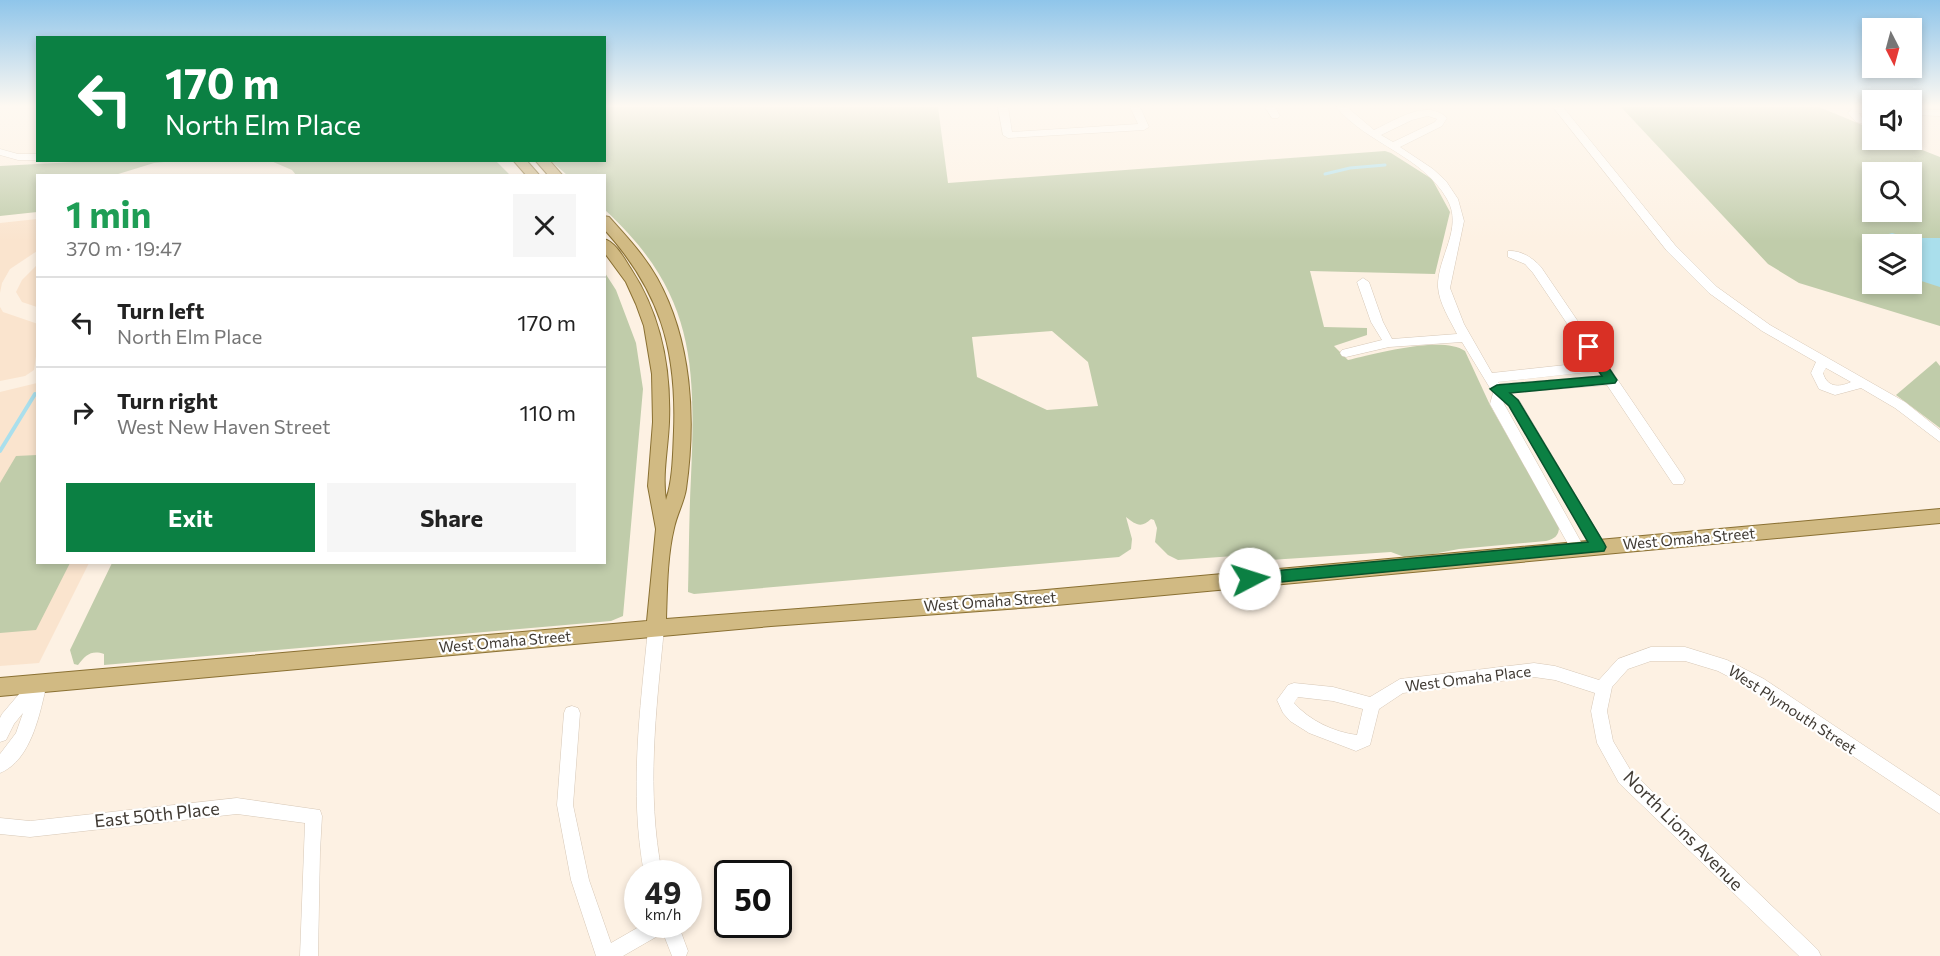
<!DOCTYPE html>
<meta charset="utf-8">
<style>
:root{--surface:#fff;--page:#f6f6f6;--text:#222;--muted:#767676;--line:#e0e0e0;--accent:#0b8043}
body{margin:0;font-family:Commissioner,sans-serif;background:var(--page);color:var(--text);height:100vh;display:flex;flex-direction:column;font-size:22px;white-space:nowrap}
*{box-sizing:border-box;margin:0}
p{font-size:20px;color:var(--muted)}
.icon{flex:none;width:33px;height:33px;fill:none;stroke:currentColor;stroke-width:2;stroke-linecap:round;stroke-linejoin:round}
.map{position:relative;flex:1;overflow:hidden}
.details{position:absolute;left:36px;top:174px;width:570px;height:390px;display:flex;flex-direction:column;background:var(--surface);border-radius:0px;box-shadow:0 3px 9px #0003}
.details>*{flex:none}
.banner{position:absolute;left:36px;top:36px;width:570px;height:126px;border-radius:0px;box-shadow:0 3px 9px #0003;background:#0b8043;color:#fff;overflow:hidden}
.needle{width:39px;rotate:174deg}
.tools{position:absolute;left:1862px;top:18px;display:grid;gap:12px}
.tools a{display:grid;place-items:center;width:60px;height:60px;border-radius:0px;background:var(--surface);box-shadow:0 3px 9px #0003;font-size:30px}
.speed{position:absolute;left:624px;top:860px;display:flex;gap:12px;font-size:30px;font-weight:700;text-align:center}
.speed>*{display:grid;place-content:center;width:78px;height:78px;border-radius:50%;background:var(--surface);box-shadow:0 3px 9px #0003;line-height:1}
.speed small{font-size:15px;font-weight:400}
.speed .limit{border:3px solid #111;border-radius:9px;background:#fff;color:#111}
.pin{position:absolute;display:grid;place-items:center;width:51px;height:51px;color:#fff;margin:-26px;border-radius:12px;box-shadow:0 3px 9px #0006}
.me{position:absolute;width:66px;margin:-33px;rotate:85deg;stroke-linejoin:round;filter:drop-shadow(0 0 4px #0008)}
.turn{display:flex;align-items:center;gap:21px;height:126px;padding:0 30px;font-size:27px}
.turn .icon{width:78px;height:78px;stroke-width:2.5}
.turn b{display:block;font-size:42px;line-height:51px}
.round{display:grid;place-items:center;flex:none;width:63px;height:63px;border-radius:0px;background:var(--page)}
.summary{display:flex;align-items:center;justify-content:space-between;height:102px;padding:0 30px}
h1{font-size:36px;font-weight:700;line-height:45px;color:#1e9e55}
.button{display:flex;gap:12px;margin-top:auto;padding:12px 30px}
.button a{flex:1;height:69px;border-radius:0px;background:var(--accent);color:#fff;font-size:24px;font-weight:700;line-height:69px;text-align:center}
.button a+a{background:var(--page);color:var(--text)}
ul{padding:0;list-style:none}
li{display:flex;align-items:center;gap:18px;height:90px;padding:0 30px;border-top:2px solid var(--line)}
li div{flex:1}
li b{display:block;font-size:22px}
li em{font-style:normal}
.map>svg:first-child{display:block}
.built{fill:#fae4ce}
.green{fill:#c0ccaa;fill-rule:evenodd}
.water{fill:#aadfec}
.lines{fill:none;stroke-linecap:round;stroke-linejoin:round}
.stream-far1{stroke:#aadfec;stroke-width:3}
.stream{stroke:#aadfec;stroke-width:4}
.minor-casing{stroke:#d7c8b7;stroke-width:1}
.major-casing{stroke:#8a7032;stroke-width:2}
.minor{fill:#fff;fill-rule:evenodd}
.major{fill:#d1ba83;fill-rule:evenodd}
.route{fill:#0b8043;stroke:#07532c;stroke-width:1.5}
.labels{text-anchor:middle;stroke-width:4.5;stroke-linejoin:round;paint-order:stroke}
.street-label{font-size:15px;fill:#413b34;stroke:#fff}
.near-street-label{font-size:18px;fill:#413b34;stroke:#fff}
</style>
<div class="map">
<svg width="1940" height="956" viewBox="0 0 1940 956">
<rect width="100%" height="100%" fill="#fdf1e3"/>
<!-- built -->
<g class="built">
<polygon points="37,219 37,251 10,269 2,283 0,293 0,223"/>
<polygon points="37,265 37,307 22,302 16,292 22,280"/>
<polygon points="0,307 3,312 38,324 37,350 34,370 25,376 0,381"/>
<polygon points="37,383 38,562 89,563 39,663 0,666 0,392"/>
</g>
<!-- green -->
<g class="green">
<path d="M605,107H938L948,183L1385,151L1391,153L1432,179L1450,212L1435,274L1310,271L1324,327L1367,328V335L1334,346L1348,360C1375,354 1442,335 1465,351L1490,405L1559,527C1559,536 1554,539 1546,541L1459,549L1433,554L1431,557L1407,558L1391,552L1238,562L1234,556L1178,560L1168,555L1155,542L1157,528L1154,520L1151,519C1141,529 1135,524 1126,517L1132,539L1131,549L1119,557L694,594L688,592C689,554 689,515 691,477C696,363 694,292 605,210L604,176L567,175L551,161L604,160ZM1052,331L1088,362L1098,406L1047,410L977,377L972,337Z"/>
<path d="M1621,107H1819L1872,129V140H1897L1940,157V326L1799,283L1768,264ZM1872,172H1911V212H1872ZM1872,244H1911V284H1872Z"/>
<polygon points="93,161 174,161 154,163 115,175 38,176 37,212 0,216 0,166"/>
<polygon points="271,161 496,161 510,175 296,175 292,170"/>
<path d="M605,273L616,290L636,343L643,389L623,616L611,621L104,665V654C91,650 86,655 78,665L74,664L70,650L112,563L604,562Z"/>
<polygon points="1936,361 1940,366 1940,428 1896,395"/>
<polygon points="37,455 38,562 70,563 36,630 0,633 0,483 16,456"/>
</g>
<!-- water -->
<polygon class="water" points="1892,233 1910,238 1940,238 1940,287 1915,279 1911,274 1911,244 1880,244 1882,236"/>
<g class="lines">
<!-- stream-far1 -->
<polyline class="stream-far1" points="1325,174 1350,168 1385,165"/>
<!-- stream -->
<polyline class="stream" points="0,451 35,394"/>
<!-- minor casing -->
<g class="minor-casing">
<g id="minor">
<polygon points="998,107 1008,107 1012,132 1138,124 1130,107 1140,107 1149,127 1144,130 1008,138 1003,135"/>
<polygon points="1265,107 1275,107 1280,116 1278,118 1272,118"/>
<path d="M1336,107H1347L1374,130C1394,121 1427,98 1447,118L1442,126L1400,147L1433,169L1446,181L1458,199L1464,221L1450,288L1464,324L1492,373L1593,362L1533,273L1525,264L1508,257V251C1521,250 1533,258 1541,267L1683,476L1685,480L1683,484H1673L1607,385L1508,393L1519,400L1604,543L1606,547L1604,551L1599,553L1594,551L1509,406L1503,402L1585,549L1583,553L1578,555L1573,553L1490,404L1493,393L1462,342L1389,347L1346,357L1342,356L1340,353L1342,350L1382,340L1371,322L1357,282L1363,278L1369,282L1383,322L1392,339L1457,334C1450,320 1439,303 1438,287C1437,257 1464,228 1447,199C1423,156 1367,144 1336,107ZM1428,116L1437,119L1435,122L1393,142L1381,135L1412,120ZM1598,371L1602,376L1500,384L1498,382Z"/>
<path d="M1553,107H1563L1675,245L1717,287L1770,325L1905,402L1940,430V442L1895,408L1861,388L1835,395L1819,389L1811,373L1816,362L1762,331L1709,293L1667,251ZM1826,368L1851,382C1838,388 1827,387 1823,373Z"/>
<polygon points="1854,107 1872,109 1872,115 1859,113 1862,118 1872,120 1872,126 1856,122 1848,113"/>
<polygon points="1911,109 1940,110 1940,116 1911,115"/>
<polygon points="0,149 18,154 38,154 38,160 18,160 0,155"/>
<path d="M656,622L661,624L664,629C656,711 646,791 662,873H644C629,791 640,711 648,629L651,624Z"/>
<path d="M1651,647H1685L1727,660L1764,679L1940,796V814L1752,689L1718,671L1685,661H1651L1628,669L1612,687L1607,711L1613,741L1631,771L1818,950L1821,956H1799L1619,783L1597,743L1591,711L1595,693L1555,680L1534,677L1403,693L1379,709L1370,745L1356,751L1309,733L1290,721L1283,713L1277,700L1288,685L1294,683L1333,687L1370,697L1400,679L1534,663L1555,666L1599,680L1618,659ZM1298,697L1333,701L1363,709L1357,735C1334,732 1310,721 1294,703Z"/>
<path d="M39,676L45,678L47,683C40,712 32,760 0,773V754L16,733L23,713L14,724L6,740L0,742V718L2,714L31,680Z"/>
<polygon points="572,706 578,708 580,713 573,805 589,880 611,943 644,924 678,924 688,951 686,956 672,956 663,933 623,956 596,956 571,880 557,805 564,713 566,708"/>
<polygon points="237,798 320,810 322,816 320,851 318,956 300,956 305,823 237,814 30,837 0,834 0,818 30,821"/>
</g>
</g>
<!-- major casing -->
<g class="major-casing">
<g id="major">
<polygon points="513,160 526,160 540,176 527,176"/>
<polygon points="535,160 549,160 563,176 549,176"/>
<path d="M604,216L609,217C626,236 644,255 657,278C692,341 696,419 686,489C684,502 677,514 674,528C667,557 667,590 666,619L1035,591L1940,509V523L1035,607L771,626L0,696V678L647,621L656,529L648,486L653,422L652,374L644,326L636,304L626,282L604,252V239C616,242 625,260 631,269C661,315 671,368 669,422C668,449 662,474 666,500C673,479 673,454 674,431C677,349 660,291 604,229Z"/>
</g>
</g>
<!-- minor -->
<use href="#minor" class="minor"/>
<!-- major -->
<use href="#major" class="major"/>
</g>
<!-- sky -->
<linearGradient id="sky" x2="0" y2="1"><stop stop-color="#8fc5ea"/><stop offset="0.44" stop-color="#fef9f2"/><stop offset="1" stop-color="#fef9f2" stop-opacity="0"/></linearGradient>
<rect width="1940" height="241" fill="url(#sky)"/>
<!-- route -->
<polygon class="route" points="1589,343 1593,344 1617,380 1615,383 1510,393 1518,400 1604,543 1606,547 1604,551 1250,585 1244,584 1242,579 1244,575 1250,573 1588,542 1509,406 1490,389 1497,385 1602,376 1582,347"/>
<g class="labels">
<!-- street labels -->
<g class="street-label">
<text transform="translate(1689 539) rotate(-5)" y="5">West Omaha Street</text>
<text transform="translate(990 602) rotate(-4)" y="5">West Omaha Street</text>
<text transform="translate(505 642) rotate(-5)" y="5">West Omaha Street</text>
<text transform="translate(1468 679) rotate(-7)" y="5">West Omaha Place</text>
<text transform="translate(1792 710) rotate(33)" y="5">West Plymouth Street</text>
</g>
<!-- near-street labels -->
<g class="near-street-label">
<text transform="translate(157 815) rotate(-6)" y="6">East 50th Place</text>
<text transform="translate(1683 831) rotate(45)" y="6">North Lions Avenue</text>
</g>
</g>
</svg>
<div class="tools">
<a><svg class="needle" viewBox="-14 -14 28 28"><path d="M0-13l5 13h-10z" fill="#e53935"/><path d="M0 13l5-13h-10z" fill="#767676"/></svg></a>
<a><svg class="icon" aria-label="sound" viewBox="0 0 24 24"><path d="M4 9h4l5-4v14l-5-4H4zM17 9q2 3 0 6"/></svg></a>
<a><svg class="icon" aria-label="search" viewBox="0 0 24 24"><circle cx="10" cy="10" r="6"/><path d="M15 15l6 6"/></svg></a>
<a><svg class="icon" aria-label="layers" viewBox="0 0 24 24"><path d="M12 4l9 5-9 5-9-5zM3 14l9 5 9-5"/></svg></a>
</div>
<div class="speed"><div>49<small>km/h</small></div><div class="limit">50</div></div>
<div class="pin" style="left:1589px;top:347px;background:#d93025"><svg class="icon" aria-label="arrive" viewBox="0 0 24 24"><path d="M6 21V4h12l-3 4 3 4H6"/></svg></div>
<svg class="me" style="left:1250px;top:579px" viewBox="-20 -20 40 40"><circle r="19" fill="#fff"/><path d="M0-13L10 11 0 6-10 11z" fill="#0b8043"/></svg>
<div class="banner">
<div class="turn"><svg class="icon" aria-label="left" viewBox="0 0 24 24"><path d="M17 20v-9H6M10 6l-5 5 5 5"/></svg><div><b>170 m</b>North Elm Place</div></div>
</div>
<section class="details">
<div class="summary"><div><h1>1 min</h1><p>370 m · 19:47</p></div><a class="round"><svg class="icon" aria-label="close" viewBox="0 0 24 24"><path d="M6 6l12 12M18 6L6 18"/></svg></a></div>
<ul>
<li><svg class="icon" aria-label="left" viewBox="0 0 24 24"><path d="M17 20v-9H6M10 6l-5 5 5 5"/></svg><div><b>Turn left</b><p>North Elm Place</p></div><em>170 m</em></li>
<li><svg class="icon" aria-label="right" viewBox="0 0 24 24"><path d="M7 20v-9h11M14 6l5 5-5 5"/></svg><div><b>Turn right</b><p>West New Haven Street</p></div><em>110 m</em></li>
</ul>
<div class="button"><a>Exit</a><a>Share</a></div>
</section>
</div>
